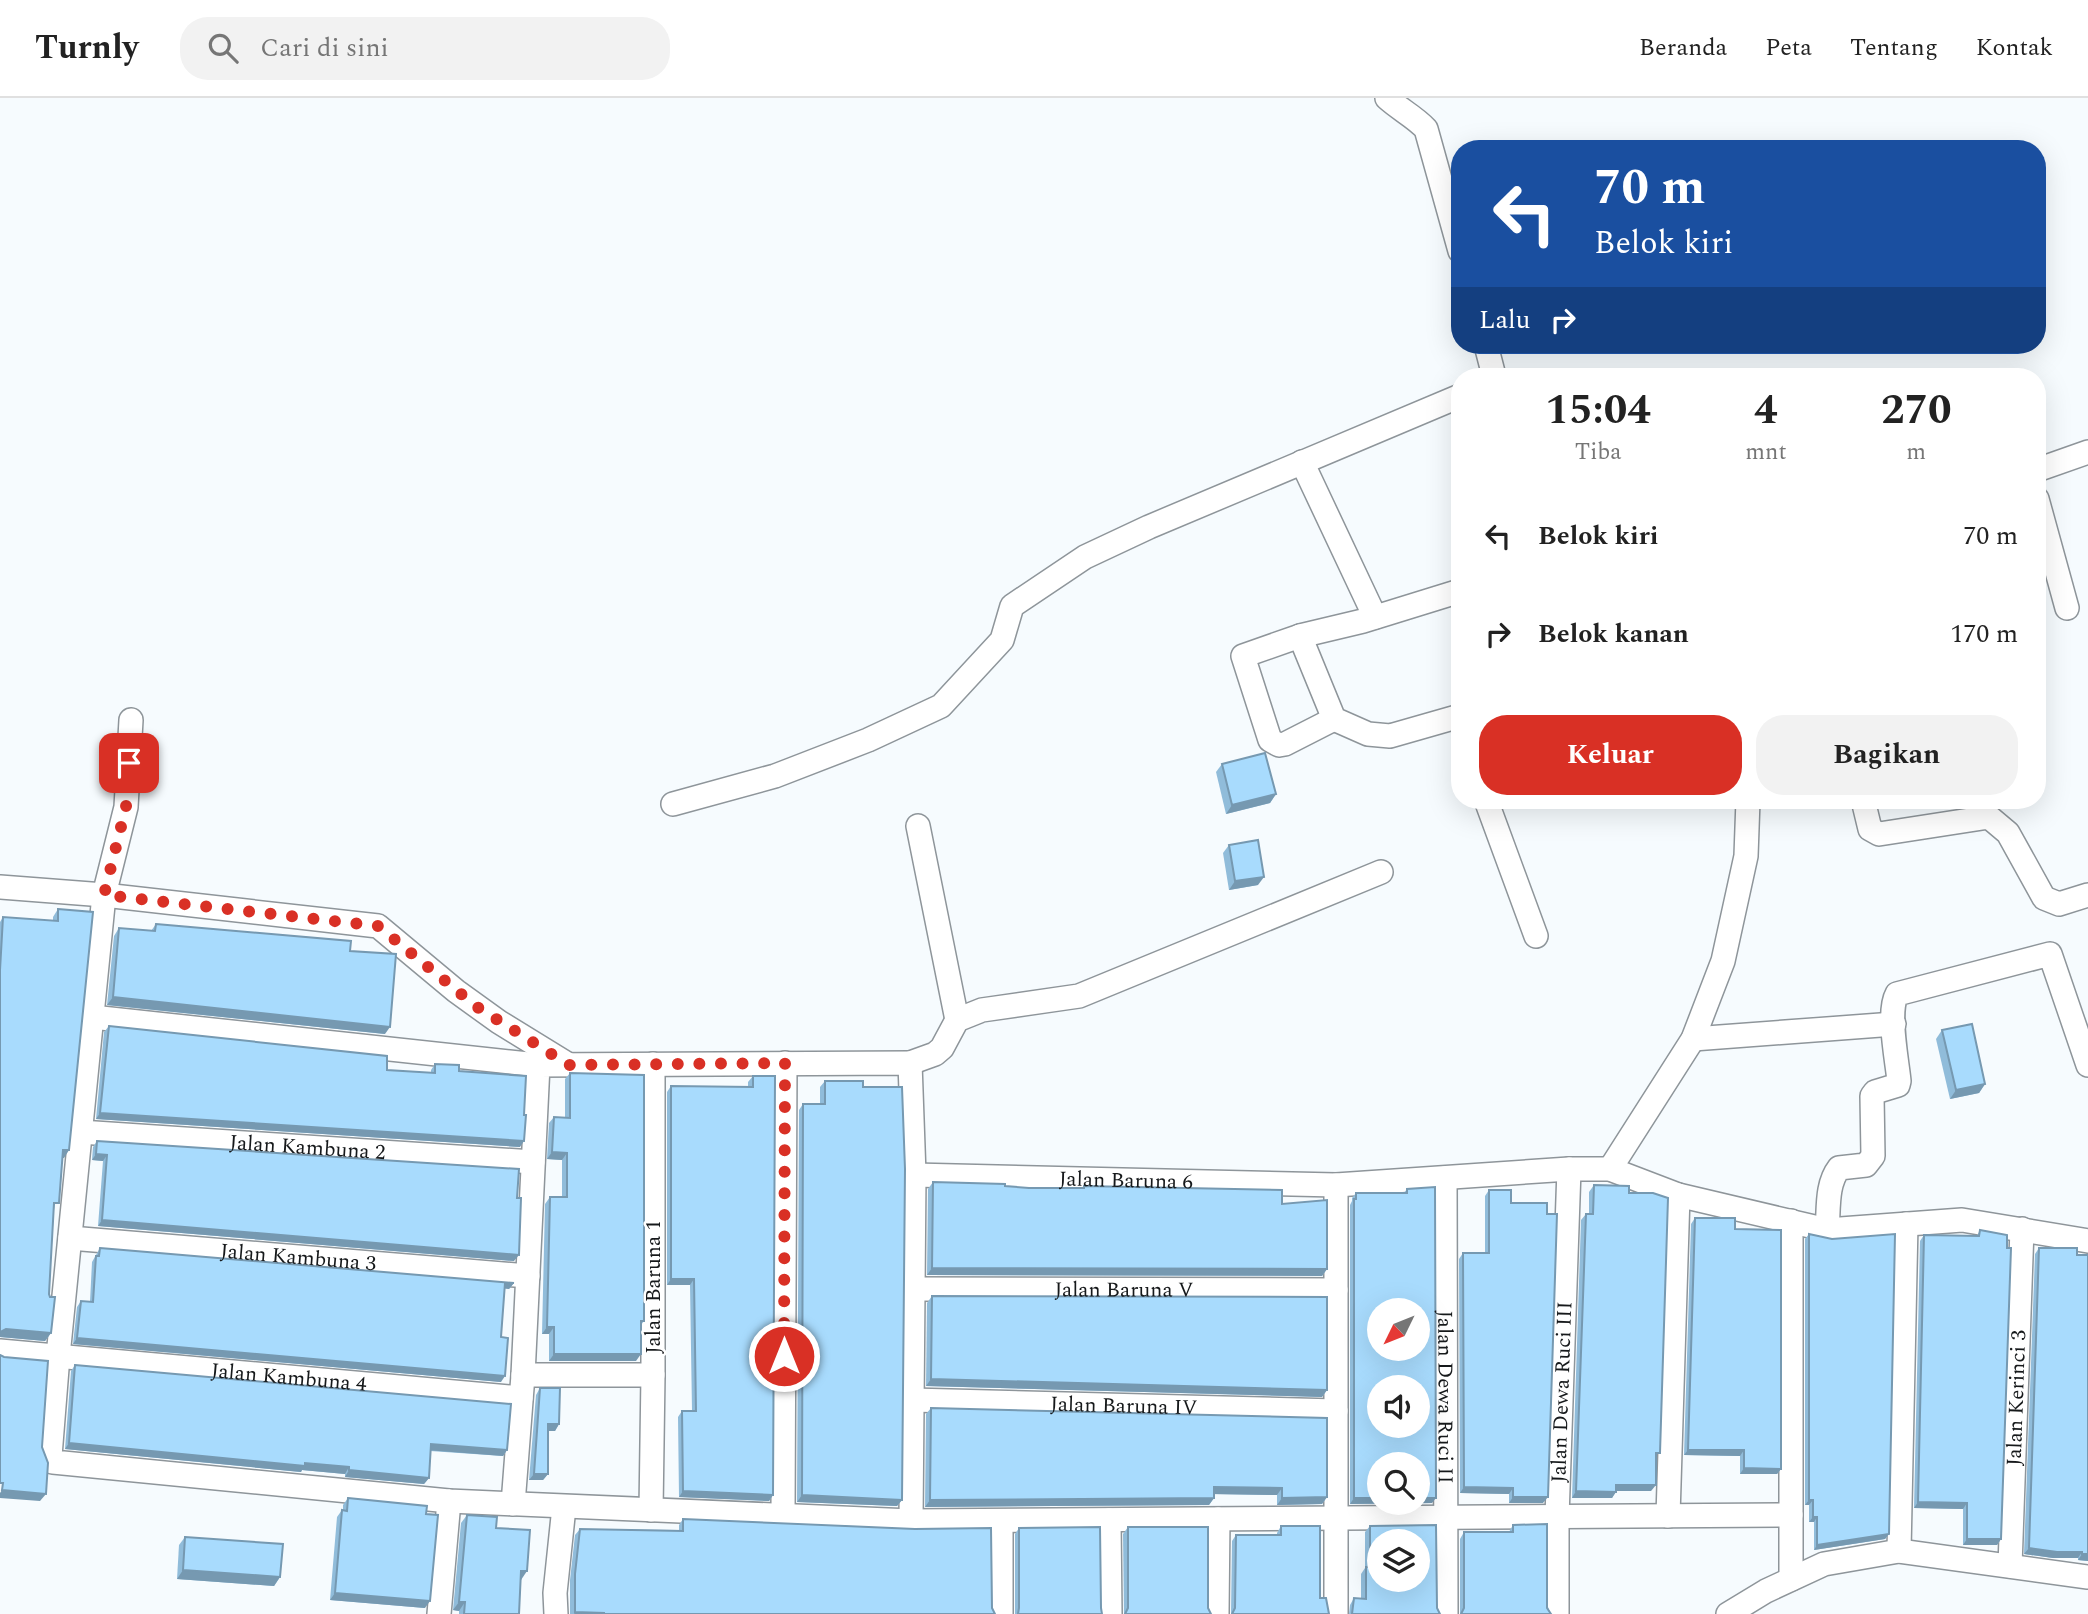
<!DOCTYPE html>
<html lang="id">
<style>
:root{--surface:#fff;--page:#f2f2f2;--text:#222;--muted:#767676;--line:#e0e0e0;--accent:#d93025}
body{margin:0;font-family:Spectral,serif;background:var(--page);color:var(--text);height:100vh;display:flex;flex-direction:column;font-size:26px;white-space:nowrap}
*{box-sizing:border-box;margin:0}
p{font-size:23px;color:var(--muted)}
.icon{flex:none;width:38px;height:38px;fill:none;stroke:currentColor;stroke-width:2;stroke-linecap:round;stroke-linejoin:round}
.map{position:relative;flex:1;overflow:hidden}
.drawer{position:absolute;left:1451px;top:270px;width:595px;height:441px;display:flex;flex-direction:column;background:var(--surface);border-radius:28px;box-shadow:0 7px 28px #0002}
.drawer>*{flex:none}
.top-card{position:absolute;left:1451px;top:42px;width:595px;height:214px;border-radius:28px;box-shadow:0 7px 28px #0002;background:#1a4fa0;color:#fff;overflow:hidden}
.needle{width:46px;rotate:227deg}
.buttons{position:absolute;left:1367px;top:1200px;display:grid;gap:14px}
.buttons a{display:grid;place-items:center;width:63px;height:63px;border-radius:50%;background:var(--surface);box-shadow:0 7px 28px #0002;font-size:35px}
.pin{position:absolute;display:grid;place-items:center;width:60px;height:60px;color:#fff;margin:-30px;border-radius:14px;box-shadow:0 4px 10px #0006}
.me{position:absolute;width:77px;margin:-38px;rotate:0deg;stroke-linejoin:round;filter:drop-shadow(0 0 5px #0008)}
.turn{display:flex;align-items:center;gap:24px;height:147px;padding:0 28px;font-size:32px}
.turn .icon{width:91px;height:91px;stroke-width:2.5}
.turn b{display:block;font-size:49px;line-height:60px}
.then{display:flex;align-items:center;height:66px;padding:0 28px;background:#0003;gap:14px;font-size:26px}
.eta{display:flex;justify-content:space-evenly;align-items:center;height:119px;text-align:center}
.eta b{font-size:42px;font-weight:700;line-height:49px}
.cta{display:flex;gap:14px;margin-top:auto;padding:14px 28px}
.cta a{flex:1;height:80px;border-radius:28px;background:var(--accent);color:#fff;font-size:28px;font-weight:700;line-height:80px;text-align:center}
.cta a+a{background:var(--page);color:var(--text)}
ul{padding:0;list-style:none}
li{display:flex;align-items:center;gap:21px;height:98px;padding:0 28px}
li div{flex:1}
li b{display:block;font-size:26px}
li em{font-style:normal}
header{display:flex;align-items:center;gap:42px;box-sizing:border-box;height:98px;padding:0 35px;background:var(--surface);border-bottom:2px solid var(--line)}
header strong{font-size:33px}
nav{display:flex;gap:38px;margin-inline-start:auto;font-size:24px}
.search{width:490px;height:63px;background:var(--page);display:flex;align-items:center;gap:18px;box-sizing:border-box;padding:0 24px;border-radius:28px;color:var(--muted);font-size:26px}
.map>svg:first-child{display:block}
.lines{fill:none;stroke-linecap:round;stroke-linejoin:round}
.street-casing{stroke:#8e959a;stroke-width:26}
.street{stroke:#fff;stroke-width:23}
.wall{fill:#90bcda}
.shaded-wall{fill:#7699b1}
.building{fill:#a8dbfd;stroke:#7699b1;stroke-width:2;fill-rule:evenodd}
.route{stroke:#d93025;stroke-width:12;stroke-dasharray:0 21.6}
.labels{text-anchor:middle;stroke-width:5;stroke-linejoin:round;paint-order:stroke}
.street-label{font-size:21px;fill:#16191b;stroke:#fff}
</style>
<header>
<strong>Turnly</strong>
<div class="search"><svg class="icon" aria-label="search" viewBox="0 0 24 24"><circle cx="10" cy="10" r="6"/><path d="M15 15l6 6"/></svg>Cari di sini</div>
<nav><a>Beranda</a><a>Peta</a><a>Tentang</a><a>Kontak</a></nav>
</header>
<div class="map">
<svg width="2088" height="1516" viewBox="0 0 2088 1516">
<rect width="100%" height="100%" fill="#f6fbfe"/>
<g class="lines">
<!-- street casing -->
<g class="street-casing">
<g id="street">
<path d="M1387,0C1399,11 1415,19 1426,31L1460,153"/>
<polyline points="1486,247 1494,278"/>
<polyline points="1302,364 1375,519"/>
<polyline points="2037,372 2088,354"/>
<polyline points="2037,401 2067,510"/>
<polyline points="1300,538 1334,621 1368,636 1390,638 1460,618"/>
<polyline points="1334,621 1285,646 1279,647 1270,642 1243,558 1300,538 1363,523 1460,493"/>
<polyline points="131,622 126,709 104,797 58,1258 50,1358 53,1364 449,1403 911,1423 1791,1417"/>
<polyline points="1486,702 1536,838"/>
<polyline points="1863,702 1870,731 1879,736 1989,719 2008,735 2044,800 2059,806 2088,797"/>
<polyline points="673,706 775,678 868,642 941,608 1002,542 1012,508 1085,459 1149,429 1460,298"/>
<polyline points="918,728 957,922"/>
<polyline points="0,789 104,797 378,828 456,893 499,924 569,967"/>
<polyline points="92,919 538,967"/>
<polyline points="1693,941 1894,926"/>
<polyline points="910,965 935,956 942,950 957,922 982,912 1079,898 1381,774"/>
<path id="s1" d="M80,1034L533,1064"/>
<polyline points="1610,1071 1693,941 1723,863 1746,758 1748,702"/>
<path id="s2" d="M914,1077L1336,1087L1569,1071H1610L1678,1097L1827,1132L1962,1122L2088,1143"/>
<path id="s3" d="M1445,1080L1446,1516"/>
<polyline points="1791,1123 1791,1481"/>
<path d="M1827,1132C1829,1111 1826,1087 1839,1070L1866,1067L1873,1058L1872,998L1875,994L1898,987L1899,983C1897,962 1887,914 1897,896L2050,856L2088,967"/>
<path id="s4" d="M70,1140L528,1178"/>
<path id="s5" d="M912,1191L1336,1192"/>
<path id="s6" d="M0,1253L521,1300"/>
<polyline points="523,1277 653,1277"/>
<path id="s7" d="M912,1302L1336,1313"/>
<polyline points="513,1406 523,1277 538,967 910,965 914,1077 911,1423"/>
<polyline points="651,1412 653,1277 653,966"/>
<polyline points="783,1418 785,965"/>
<polyline points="1668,1418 1678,1097"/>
<polyline points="1109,1422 1110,1516"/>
<polyline points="1899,1453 1906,1126"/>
<path id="s8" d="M2010,1468L2022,1131"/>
<polyline points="439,1516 449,1403"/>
<polyline points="556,1516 555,1495 564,1409"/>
<polyline points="1001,1516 1001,1423"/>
<polyline points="1217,1516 1218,1421"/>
<polyline points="1336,1516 1336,1087"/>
<path id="s9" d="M1557,1516V1419L1569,1071"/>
<polyline points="1728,1516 1766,1493 1824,1466 1899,1453 2088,1479"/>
</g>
</g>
<!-- street -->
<use href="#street" class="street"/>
</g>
<!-- wall -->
<g class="wall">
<polygon points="1222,666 1276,696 1270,705 1226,716 1216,674"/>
<polygon points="1229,747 1258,787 1229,792 1223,755"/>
<polygon points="58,811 69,1052 63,1060 54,1112 49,1196 51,1235 45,1243 0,1239 0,824 3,819 53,823 53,819"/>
<polygon points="156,826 350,853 385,936 107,907 114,838 119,830 151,833"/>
<polygon points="109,928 387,972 431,975 431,972 435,966 459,973 520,1049 96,1021 104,934"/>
<polygon points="1942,932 1985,986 1979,995 1950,1001 1936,941"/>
<polygon points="570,975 644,1223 641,1227 636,1263 549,1263 549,1236 542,1236 545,1106 550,1099 562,1099 562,1062 547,1061 549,1025 554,1019 565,1020 565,981"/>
<polygon points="753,978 773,1397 769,1403 679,1399 678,1319 682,1313 692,1313 690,1187 667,1187 667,994 671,988 748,989 748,984"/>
<polygon points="825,983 863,989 902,1402 897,1408 797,1404 799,1012 803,1006 820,1006 820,989"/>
<polygon points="97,1043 517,1100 514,1163 98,1128 103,1063 92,1062 93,1049"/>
<polygon points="933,1084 1029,1090 1082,1090 1084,1088 1282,1106 1327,1171 1322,1178 927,1177 928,1091"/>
<polygon points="1594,1087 1629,1095 1656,1361 1651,1393 1616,1393 1612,1400 1572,1400 1581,1122 1586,1116 1589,1116 1589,1094"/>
<polygon points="1407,1091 1432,1405 1350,1406 1350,1107 1352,1103 1352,1100 1356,1095 1404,1095"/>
<polygon points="1489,1092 1511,1105 1543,1405 1509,1405 1509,1396 1460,1395 1459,1161 1463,1155 1485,1155 1485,1098"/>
<polygon points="1695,1120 1735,1131 1781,1371 1777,1376 1740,1376 1740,1358 1684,1357 1691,1126"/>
<polygon points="1980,1132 2001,1441 1997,1447 1963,1447 1963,1411 1914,1410 1920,1143 1924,1137 1977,1138"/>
<polygon points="1809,1136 1889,1436 1885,1441 1814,1452 1814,1424 1809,1424 1809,1407 1805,1407 1805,1141"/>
<polygon points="100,1150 514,1185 509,1191 504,1190 501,1239 501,1284 73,1246 77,1209 81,1203 90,1204 92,1164"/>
<polygon points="2039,1150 2077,1157 2088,1157 2088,1463 2078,1462 2078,1460 2053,1460 2024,1456 2035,1156"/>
<polygon points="932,1198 1327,1292 1322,1299 926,1288 927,1205"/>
<polygon points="75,1267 507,1352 503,1358 430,1353 429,1380 424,1386 345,1379 345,1376 302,1372 301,1374 65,1351 71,1273"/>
<polygon points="540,1290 559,1326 555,1333 548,1333 548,1376 543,1382 529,1382 536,1297"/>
<polygon points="931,1310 1327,1399 1322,1406 1277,1407 1277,1397 1214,1396 1214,1400 1209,1407 925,1409 926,1316"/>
<polygon points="348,1400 425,1510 330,1502 337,1419 342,1412 343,1412 343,1407"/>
<polygon points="467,1417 521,1482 519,1516 459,1516 459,1513 453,1512 461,1425"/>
<polygon points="683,1421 992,1510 995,1516 570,1516 570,1482 575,1437 580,1431 679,1432 679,1427"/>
<polygon points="1513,1427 1551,1516 1460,1516 1460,1441 1464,1434 1509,1434"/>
<polygon points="1281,1428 1329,1516 1231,1516 1232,1443 1236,1437 1277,1437 1277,1435"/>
<polygon points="1370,1428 1437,1510 1440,1516 1349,1516 1350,1507 1354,1500 1361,1501 1361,1476 1365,1470 1365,1434"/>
<polygon points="1128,1429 1208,1510 1211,1516 1124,1516 1123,1436"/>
<polygon points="1019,1430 1101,1510 1102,1516 1015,1516 1015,1436"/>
<polygon points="185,1439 280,1479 274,1488 177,1481 179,1447"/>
</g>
<!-- shaded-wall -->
<g class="shaded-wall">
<polygon points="1276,696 1270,705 1226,716 1232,707"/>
<polygon points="1264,779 1258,787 1229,792 1235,783"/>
<polygon points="113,899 390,929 385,936 107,907"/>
<polygon points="1985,986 1979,995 1950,1001 1956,992"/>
<polygon points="100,1015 524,1043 520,1049 96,1021"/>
<polygon points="63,1052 69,1052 64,1060 58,1060"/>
<polygon points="552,1054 567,1055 562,1062 547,1061"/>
<polygon points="96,1056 107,1057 103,1063 92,1062"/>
<polygon points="102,1122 519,1157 514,1163 98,1128"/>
<polygon points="932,1170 1327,1171 1322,1178 927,1177"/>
<polygon points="671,1181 694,1181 690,1187 667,1187"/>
<polygon points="505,1185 514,1185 509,1191 500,1190"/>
<polygon points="547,1229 554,1229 549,1236 542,1236"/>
<polygon points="6,1231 51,1235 45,1243 0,1239 0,1234"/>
<polygon points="77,1240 505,1278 501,1284 73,1246"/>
<polygon points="554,1256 641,1256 636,1263 549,1263"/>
<polygon points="931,1281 1327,1292 1322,1299 926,1288"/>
<polygon points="548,1326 559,1326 555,1333 543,1333"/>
<polygon points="69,1345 349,1369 345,1376 302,1372 301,1374 65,1351"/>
<polygon points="431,1346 507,1352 503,1358 426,1352"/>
<polygon points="1688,1352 1744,1352 1740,1358 1684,1357"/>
<polygon points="1744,1370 1781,1371 1777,1376 1740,1376"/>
<polygon points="349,1372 429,1380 424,1386 345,1379"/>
<polygon points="534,1376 548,1376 543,1382 529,1382"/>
<polygon points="1616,1387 1656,1387 1651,1393 1612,1393"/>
<polygon points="1214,1389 1282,1390 1277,1397 1209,1396"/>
<polygon points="1464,1389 1513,1390 1509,1396 1460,1395"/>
<polygon points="2,1392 46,1396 40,1403 0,1400 0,1395"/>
<polygon points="683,1393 773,1397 769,1403 679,1399"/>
<polygon points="1576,1393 1616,1394 1612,1400 1572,1400"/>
<polygon points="802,1397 902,1402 897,1408 797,1404"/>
<polygon points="1327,1399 1322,1406 1277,1407 1282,1400"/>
<polygon points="1513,1399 1548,1399 1543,1405 1509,1405"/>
<polygon points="1214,1400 1209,1407 925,1409 930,1402"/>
<polygon points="1354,1400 1379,1400 1379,1405 1418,1405 1418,1400 1436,1400 1432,1405 1350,1406"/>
<polygon points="1809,1402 1813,1402 1809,1407 1805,1407"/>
<polygon points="1918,1404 1967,1405 1963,1411 1914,1410"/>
<polygon points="1813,1419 1817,1419 1814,1424 1809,1424"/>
<polygon points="1889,1436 1885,1441 1814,1452 1817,1447"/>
<polygon points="1967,1441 2001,1441 1997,1447 1963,1447"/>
<polygon points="2029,1450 2082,1454 2078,1460 2053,1460 2024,1456"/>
<polygon points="2082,1456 2088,1456 2088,1463 2078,1462"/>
<polygon points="183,1472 280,1479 274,1488 177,1481"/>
<polygon points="521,1473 527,1473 521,1482"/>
<polygon points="335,1495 430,1503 425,1510 330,1502"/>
<polygon points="459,1504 465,1504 459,1513 453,1512"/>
<polygon points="575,1514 604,1515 603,1516 574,1516"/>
</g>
<!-- building -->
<g class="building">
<polygon points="1265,655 1276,696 1232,707 1222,666"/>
<polygon points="1258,742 1264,779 1235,783 1229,747"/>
<polygon points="58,811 93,814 69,1052 63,1052 59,1105 54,1105 49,1196 50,1199 55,1199 51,1235 6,1231 0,1234 0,872 3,819 58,823"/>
<polygon points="156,826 351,843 350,853 396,856 390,929 113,899 119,830 155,833"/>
<polygon points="1972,926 1985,986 1956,992 1942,932"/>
<polygon points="109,928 387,958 387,972 435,975 435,966 459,967 459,973 526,978 524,1017 526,1017 524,1043 100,1015"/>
<polygon points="570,975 644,977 644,1223 641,1223 641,1256 554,1256 554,1229 547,1229 550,1099 567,1099 567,1055 552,1054 554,1019 570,1020"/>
<polygon points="753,978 775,978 773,1397 683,1393 682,1313 696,1313 694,1181 671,1181 671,988 753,989"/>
<polygon points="825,983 863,983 863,989 902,989 905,1071 902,1402 802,1397 803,1006 825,1006"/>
<polygon points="97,1043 519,1071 517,1100 521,1100 519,1157 102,1122 107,1057 96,1056"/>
<polygon points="933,1084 1005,1086 1005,1088 1029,1090 1084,1090 1084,1088 1282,1092 1282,1106 1327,1102 1327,1171 932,1170"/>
<polygon points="1594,1087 1629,1088 1629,1095 1653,1095 1668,1100 1660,1355 1656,1355 1656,1387 1616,1387 1616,1394 1576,1393 1586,1116 1593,1116"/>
<path d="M1435,1089L1436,1400H1418V1367H1379V1400H1354V1101H1356V1095H1407V1091ZM1379,1213H1418V1251H1379ZM1379,1290H1418V1328H1379Z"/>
<polygon points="1489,1092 1511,1092 1511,1105 1547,1105 1547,1116 1557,1116 1548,1399 1513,1399 1513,1390 1464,1389 1463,1155 1489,1155"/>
<polygon points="1695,1120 1735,1120 1735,1131 1781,1132 1781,1371 1744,1370 1744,1352 1688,1352"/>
<polygon points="1980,1132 2007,1137 2007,1150 2011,1150 2001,1441 1967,1441 1967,1405 1918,1404 1924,1137 1979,1138"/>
<polygon points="1809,1136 1832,1141 1895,1136 1889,1436 1817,1447 1817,1419 1813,1419 1813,1402 1809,1402"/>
<polygon points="100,1150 514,1185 505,1185 501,1239 508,1240 505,1278 77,1240 81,1203 93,1204 96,1158 99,1158"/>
<polygon points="2039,1150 2077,1150 2077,1157 2088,1157 2088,1456 2082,1456 2082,1454 2057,1454 2029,1450"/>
<polygon points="932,1198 1327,1199 1327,1292 931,1281"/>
<polygon points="0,1257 4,1259 48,1263 42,1349 48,1365 46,1396 2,1392 3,1385 0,1385"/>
<polygon points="75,1267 511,1306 507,1352 431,1346 429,1380 349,1372 349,1369 305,1365 305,1368 69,1345"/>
<polygon points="540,1290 560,1290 559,1326 548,1326 548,1376 534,1376"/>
<polygon points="931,1310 1327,1320 1327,1399 1282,1400 1282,1390 1214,1389 1214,1400 930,1402"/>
<polygon points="348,1400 427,1408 426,1416 438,1417 430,1503 335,1495 342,1412 347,1413"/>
<polygon points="467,1417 497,1419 496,1430 530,1432 527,1473 521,1473 519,1516 464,1516 465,1504 459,1504"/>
<polygon points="683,1421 915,1431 991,1430 992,1510 995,1516 604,1516 604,1515 575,1514 575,1476 580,1431 683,1433"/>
<polygon points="1547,1426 1547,1510 1551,1516 1461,1516 1464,1510 1464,1434 1513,1434 1513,1427"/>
<path d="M1436,1427L1437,1510L1440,1516H1352L1354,1500L1366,1501V1469H1370V1428ZM1379,1444H1418V1482H1379Z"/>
<polygon points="1281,1428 1320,1428 1320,1500 1326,1500 1329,1516 1232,1516 1235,1510 1236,1437 1281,1437"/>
<polygon points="1100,1429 1101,1510 1102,1516 1018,1516 1019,1510 1019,1430"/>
<polygon points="1128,1429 1208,1429 1208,1510 1211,1516 1125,1516 1128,1510"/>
<polygon points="185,1439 283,1446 280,1479 183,1472"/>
</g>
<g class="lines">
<!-- route -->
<polyline class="route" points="129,665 126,709 104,797 378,828 477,909 569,967 785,965 784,1258"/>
</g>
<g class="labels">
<!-- street labels -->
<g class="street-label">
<text dy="7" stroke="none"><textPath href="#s1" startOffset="228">Jalan Kambuna 2</textPath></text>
<text dy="7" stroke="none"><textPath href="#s2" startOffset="212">Jalan Baruna 6</textPath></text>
<text dy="7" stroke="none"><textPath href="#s4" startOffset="229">Jalan Kambuna 3</textPath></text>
<text transform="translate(653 1189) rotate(-90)" y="7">Jalan Baruna 1</text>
<text dy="7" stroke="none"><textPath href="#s5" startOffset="212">Jalan Baruna V</textPath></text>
<text dy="7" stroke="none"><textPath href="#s6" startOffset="290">Jalan Kambuna 4</textPath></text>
<text dy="7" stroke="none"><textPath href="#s9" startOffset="222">Jalan Dewa Ruci III</textPath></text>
<text dy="7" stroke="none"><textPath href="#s3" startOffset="219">Jalan Dewa Ruci II</textPath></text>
<text dy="7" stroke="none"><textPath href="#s8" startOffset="168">Jalan Kerinci 3</textPath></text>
<text dy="7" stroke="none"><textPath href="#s7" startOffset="212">Jalan Baruna IV</textPath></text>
</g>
</g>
</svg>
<div class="buttons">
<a><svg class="needle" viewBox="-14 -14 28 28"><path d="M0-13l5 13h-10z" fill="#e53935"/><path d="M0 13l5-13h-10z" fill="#767676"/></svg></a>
<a><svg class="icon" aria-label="sound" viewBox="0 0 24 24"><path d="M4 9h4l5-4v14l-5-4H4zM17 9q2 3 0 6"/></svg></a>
<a><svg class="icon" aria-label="search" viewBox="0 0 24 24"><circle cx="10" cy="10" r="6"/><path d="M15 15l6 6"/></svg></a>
<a><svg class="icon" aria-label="layers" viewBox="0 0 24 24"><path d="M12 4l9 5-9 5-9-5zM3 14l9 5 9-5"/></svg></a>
</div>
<div class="pin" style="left:129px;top:665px;background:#d93025"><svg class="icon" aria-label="arrive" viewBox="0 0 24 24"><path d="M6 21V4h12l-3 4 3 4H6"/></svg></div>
<svg class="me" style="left:784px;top:1258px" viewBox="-20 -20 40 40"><circle r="17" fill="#d93025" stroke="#fff" stroke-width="3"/><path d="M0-11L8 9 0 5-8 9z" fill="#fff"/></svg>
<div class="top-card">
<div class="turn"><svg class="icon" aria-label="left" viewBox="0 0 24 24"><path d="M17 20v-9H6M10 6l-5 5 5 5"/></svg><div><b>70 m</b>Belok kiri</div></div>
<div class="then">Lalu<svg class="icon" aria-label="right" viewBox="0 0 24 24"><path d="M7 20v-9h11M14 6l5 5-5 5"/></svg></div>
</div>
<section class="drawer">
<div class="eta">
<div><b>15:04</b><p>Tiba</p></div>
<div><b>4</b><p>mnt</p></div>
<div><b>270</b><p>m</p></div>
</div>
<ul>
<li><svg class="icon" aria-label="left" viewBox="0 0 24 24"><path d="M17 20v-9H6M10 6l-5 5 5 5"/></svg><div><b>Belok kiri</b></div><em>70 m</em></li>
<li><svg class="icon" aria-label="right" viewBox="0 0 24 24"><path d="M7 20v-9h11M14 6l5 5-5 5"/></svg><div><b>Belok kanan</b></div><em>170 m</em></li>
</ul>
<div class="cta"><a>Keluar</a><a>Bagikan</a></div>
</section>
</div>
